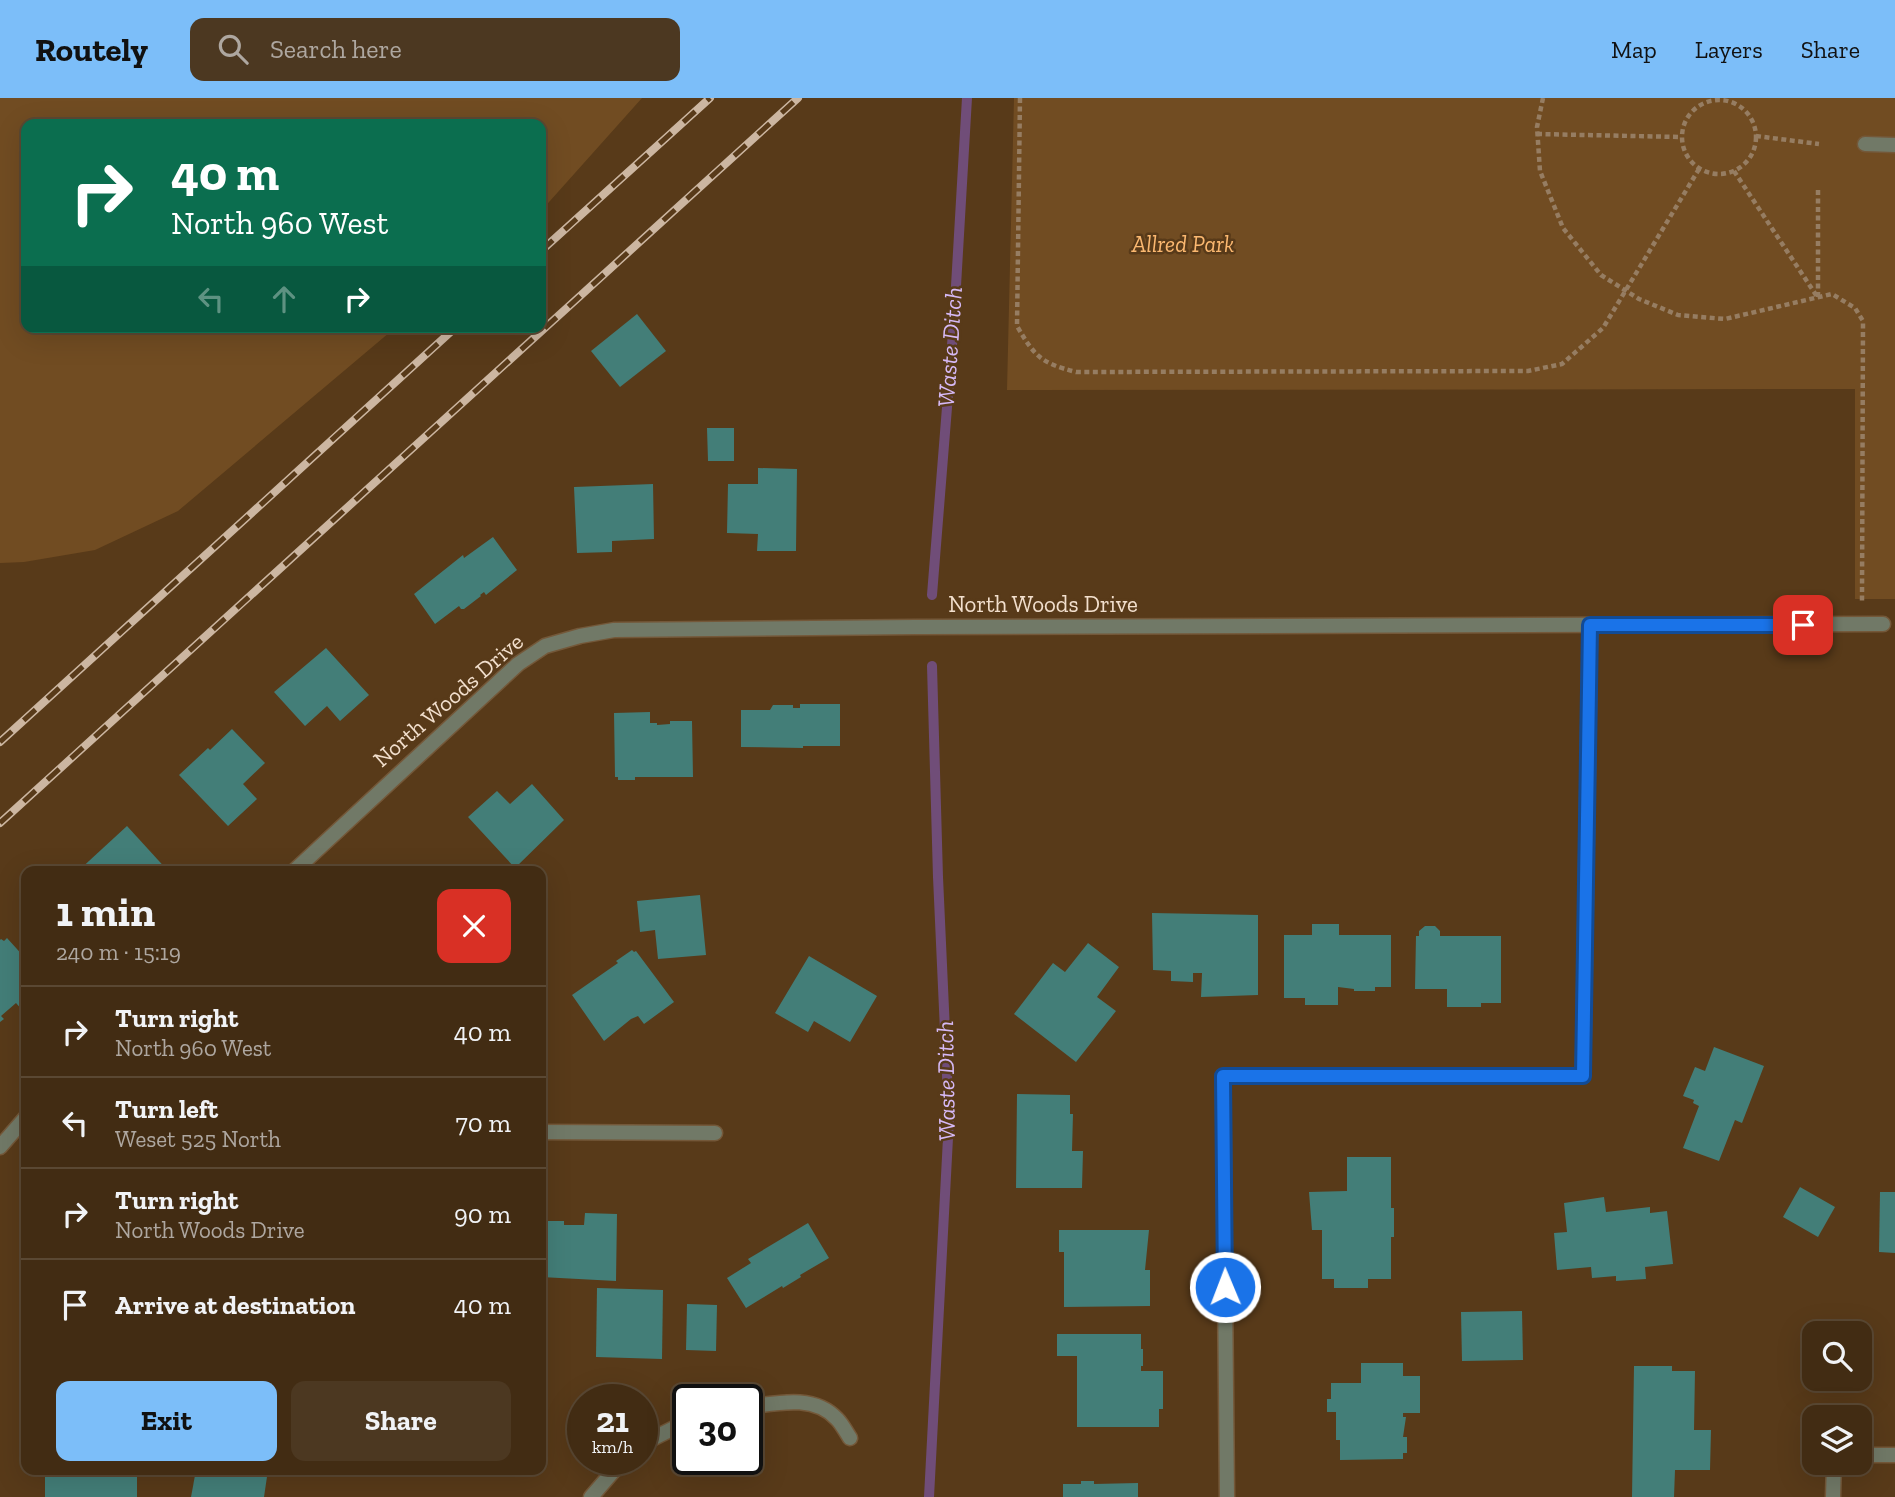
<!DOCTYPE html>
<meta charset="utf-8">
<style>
:root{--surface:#422c13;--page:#4c3821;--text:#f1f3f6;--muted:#aea7a0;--line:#5a4833;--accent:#7cbef9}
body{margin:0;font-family:"Zilla Slab",serif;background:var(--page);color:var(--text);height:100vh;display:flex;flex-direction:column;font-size:26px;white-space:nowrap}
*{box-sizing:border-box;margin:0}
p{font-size:23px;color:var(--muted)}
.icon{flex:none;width:38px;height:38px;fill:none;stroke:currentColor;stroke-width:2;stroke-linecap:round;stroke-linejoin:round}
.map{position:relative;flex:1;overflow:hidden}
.panel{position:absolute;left:21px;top:768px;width:525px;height:609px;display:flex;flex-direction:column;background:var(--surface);border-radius:14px;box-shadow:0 7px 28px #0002,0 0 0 2px var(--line)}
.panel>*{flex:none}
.top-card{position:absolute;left:21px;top:21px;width:525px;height:214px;border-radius:14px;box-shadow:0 7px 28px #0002,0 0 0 2px var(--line);background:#0b6e4f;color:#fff;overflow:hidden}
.fabs{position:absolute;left:1802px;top:1223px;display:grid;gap:14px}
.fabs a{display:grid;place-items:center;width:70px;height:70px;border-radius:14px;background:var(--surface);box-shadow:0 7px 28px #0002,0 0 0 2px var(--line);font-size:35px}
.speed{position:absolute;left:567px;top:1286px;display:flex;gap:14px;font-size:35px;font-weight:700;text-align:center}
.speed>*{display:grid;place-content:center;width:91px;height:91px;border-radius:50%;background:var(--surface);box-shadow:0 7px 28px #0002,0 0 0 2px var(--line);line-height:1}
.speed small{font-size:18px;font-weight:400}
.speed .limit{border:4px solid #111;border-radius:10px;background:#fff;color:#111}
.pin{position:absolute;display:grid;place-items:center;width:60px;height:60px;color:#fff;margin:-30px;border-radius:14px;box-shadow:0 4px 10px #0006}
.me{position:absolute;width:77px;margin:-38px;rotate:359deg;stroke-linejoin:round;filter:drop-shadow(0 0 5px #0008)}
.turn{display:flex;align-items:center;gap:24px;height:147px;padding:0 35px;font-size:32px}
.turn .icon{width:91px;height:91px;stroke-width:2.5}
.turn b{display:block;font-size:49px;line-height:60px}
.lanes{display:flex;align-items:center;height:66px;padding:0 35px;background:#0003;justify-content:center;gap:35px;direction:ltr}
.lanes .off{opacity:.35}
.round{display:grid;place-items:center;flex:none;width:74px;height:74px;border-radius:14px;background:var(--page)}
.summary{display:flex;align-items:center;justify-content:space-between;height:119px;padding:0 35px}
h1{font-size:42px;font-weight:800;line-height:52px}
.action{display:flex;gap:14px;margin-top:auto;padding:14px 35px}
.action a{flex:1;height:80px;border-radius:14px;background:var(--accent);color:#111;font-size:28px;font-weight:800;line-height:80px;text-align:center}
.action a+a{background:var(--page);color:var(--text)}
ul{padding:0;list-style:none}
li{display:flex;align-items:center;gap:21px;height:91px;padding:0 35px;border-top:2px solid var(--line)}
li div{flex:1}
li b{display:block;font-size:26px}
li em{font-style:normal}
header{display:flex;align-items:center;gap:42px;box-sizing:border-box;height:98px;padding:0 35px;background:var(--accent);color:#111}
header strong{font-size:33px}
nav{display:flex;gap:38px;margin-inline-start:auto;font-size:24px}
.search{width:490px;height:63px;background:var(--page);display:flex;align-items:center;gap:18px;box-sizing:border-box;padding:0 24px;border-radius:14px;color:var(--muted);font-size:26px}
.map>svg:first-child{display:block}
.green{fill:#714c22}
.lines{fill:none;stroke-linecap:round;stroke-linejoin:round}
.stream{stroke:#704d78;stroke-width:10}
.building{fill:#437e78}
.service-casing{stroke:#745839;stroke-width:17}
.minor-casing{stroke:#745839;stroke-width:17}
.path{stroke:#967d62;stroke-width:4.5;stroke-dasharray:5 3.5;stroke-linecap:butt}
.service{stroke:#717967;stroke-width:14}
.minor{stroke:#717967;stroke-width:14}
.rail-casing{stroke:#ccb6a1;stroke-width:8}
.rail{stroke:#583a19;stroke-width:5;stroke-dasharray:16;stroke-linecap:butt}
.route-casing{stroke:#114b97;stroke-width:18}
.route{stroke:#1a73e8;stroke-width:12}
.labels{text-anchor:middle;stroke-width:5;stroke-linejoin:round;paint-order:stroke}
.park-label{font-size:23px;font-style:italic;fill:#fbb870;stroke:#583a19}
.street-label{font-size:23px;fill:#f2dfcd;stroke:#583a19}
.water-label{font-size:24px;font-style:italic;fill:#d6b9f5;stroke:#583a19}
</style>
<header>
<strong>Routely</strong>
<div class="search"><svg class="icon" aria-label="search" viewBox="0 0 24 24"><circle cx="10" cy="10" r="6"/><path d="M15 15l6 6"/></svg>Search here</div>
<nav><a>Map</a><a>Layers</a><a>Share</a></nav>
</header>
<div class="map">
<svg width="1895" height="1399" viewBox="0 0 1895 1399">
<rect width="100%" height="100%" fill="#583a19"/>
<!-- green -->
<g class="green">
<polygon points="0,0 642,0 541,113 541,26 26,26 26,229 396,229 178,413 95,452 24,464 0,465"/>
<polygon points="1014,0 1895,0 1895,501 1855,501 1855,291 1007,292"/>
</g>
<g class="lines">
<!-- stream -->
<g class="stream">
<polyline points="932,497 954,222 967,0"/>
<polyline points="929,1399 949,1021 938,779 932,568"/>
</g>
</g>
<!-- building -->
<g class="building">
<polygon points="637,216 666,253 620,289 591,253"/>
<polygon points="707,330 734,330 734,363 708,363"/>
<polygon points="758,370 797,371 796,453 757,453 758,436 727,435 728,386 758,386"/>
<polygon points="653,386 654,441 612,443 612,454 577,455 574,389"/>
<polygon points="493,439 517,472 486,497 484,494 480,497 481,498 464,511 461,511 459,508 435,526 414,496 463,457 464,460"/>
<polygon points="326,550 369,597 340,623 327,608 305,628 274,594"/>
<polygon points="800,606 840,606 840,648 803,648 803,650 741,649 741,612 770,612 773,607 793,607 793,610 800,610"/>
<polygon points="650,614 650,625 657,625 657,627 670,626 670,623 692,623 693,679 635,679 635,682 618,682 618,679 615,679 614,615"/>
<polygon points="232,631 265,665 243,686 257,701 228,728 179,677 208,650 210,652"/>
<polygon points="532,686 564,722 515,770 468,719 497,693 510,706"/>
<polygon points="127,728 169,774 77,774"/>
<polygon points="700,797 706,857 658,861 655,832 640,834 637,803"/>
<polygon points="1152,815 1258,817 1258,897 1201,899 1202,875 1193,875 1193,884 1171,883 1171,873 1153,872"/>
<polygon points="1312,826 1339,826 1339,837 1391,837 1391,889 1375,889 1375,893 1354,893 1354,891 1338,889 1338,907 1305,907 1305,900 1284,900 1284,837 1312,837"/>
<polygon points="1425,828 1435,828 1440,833 1440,838 1501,838 1501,905 1481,905 1481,909 1447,909 1447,891 1415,891 1416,838 1419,838 1419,833"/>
<polygon points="7,840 26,861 26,912 24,914 16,905 1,918 4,921 0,924 0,842 1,841 4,843"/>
<polygon points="1088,845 1119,869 1097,899 1116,913 1076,964 1014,916 1053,865 1065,874"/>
<polygon points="632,852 634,854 636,853 674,904 644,926 638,918 631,921 604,943 572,897 618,865 616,863"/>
<polygon points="809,858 877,898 850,944 814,923 808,934 775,915"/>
<polygon points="1714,949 1764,968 1742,1025 1735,1022 1719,1063 1683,1050 1699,1008 1693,1005 1694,1002 1683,998 1695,969 1705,973"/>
<polygon points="1017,996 1070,997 1070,1016 1073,1016 1072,1053 1083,1053 1082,1090 1016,1090"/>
<polygon points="1347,1059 1391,1059 1391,1110 1394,1110 1394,1139 1391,1139 1391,1181 1368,1181 1368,1190 1334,1190 1334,1181 1322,1181 1322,1132 1312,1132 1309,1094 1347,1093"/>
<polygon points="1800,1089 1835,1109 1818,1139 1783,1119"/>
<polygon points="1880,1094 1895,1094 1895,1155 1879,1154"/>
<polygon points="1604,1099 1606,1114 1650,1109 1650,1115 1667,1113 1673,1166 1645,1169 1646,1181 1616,1183 1616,1178 1592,1180 1591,1169 1557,1172 1554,1135 1567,1134 1564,1105"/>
<polygon points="585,1115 617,1116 616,1183 541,1179 541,1123 564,1123 564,1127 584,1127"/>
<polygon points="808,1125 829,1160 800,1177 801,1179 783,1190 782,1188 746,1210 727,1180 751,1165 748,1161"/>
<polygon points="1059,1132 1149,1132 1145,1172 1150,1172 1150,1208 1064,1209 1064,1154 1059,1154"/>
<polygon points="597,1190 663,1192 662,1261 596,1259"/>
<polygon points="687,1206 717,1207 716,1253 686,1252"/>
<polygon points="1522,1213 1523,1262 1462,1263 1461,1214"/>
<polygon points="1057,1236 1141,1236 1141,1251 1143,1251 1143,1268 1141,1268 1141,1273 1163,1273 1163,1311 1159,1311 1159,1329 1077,1329 1077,1258 1057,1258"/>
<polygon points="1361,1265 1403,1265 1403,1278 1420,1278 1420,1315 1403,1315 1403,1319 1406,1319 1403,1339 1407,1339 1407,1355 1403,1355 1403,1361 1340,1362 1340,1342 1336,1342 1336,1314 1327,1314 1327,1301 1331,1301 1331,1285 1361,1285"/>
<polygon points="1634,1268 1672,1268 1672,1273 1695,1273 1694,1332 1711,1332 1710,1372 1675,1372 1674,1399 1632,1399"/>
<rect x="45" y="1372" width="92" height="27"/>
<polygon points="196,1372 268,1372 264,1399 191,1399"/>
<polygon points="1081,1383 1094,1383 1094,1386 1138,1385 1138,1399 1063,1399 1063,1386 1081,1386"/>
</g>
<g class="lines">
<!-- service casing -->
<g class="service-casing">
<g id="service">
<path d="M747,1309C777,1305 814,1296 837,1321C842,1326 846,1334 850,1340"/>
<polyline points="642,1346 688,1323"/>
<polyline points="591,1399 623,1362"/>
</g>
</g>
<!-- minor casing -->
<g class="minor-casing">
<g id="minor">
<polyline points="1865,46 1895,47"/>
<polyline points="293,774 518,566 545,548 580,538 614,532 915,529 1883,526"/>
<polyline points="541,1034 715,1035"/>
<polyline points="0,1049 26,1019"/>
<polyline points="1860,1357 1895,1357"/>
<polyline points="1227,1399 1223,978 1583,978 1590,527"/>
<polyline points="1833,1399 1834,1365"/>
</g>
</g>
<!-- path -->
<g class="path">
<path d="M1020,0L1017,228C1035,259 1041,265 1076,274L1528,273L1562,266L1603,230L1699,71"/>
<polyline points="1543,0 1537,29 1540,73 1563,130 1601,177 1639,201 1678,217 1725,221 1832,196 1855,210 1863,223 1862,503"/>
<circle cx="1719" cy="39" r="37"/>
<polyline points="1537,36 1681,39"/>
<polyline points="1756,38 1819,46"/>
<polyline points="1734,73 1818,200"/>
<polyline points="1818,92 1818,199"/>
</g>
<!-- service -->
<use href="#service" class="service"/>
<!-- minor -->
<use href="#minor" class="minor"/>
<!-- rail casing -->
<g class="rail-casing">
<g id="rail">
<polyline points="541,153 710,0"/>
<polyline points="0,644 456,229"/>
<polyline points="0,725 798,0"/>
</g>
</g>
<!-- rail -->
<use href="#rail" class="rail"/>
</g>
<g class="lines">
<!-- route casing -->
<g class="route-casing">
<polyline id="route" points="1225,1189 1223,978 1583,978 1590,527 1803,527"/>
</g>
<!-- route -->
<use href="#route" class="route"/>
</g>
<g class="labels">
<!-- park labels -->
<g class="park-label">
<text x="1183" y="154">Allred Park</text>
</g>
<!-- street labels -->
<g class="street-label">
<text x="1043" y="514">North Woods Drive</text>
<text transform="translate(448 602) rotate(-41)" y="8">North Woods Drive</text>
</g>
<!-- water labels -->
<g class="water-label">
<text transform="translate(950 249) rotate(-86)" y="8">Waste Ditch</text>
<text transform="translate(946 983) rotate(-91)" y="8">Waste Ditch</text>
</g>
</g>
</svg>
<div class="fabs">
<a><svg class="icon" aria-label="search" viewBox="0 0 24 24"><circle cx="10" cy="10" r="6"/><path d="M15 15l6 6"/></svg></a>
<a><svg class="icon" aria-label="layers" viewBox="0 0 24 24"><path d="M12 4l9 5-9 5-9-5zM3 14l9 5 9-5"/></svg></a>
</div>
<div class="speed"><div>21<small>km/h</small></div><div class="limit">30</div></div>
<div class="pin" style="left:1803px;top:527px;background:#d93025"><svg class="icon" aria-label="arrive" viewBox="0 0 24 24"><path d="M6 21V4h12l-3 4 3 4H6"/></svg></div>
<svg class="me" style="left:1225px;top:1189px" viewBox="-20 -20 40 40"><circle r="17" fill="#1a73e8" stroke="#fff" stroke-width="3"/><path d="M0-11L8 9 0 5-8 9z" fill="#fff"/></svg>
<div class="top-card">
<div class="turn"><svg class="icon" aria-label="right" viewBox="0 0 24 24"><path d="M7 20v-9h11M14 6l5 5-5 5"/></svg><div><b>40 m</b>North 960 West</div></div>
<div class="lanes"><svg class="icon off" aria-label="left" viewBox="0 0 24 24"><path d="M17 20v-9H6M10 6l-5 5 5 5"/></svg><svg class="icon off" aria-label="ahead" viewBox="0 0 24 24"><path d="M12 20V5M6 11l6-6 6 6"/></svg><svg class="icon" aria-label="right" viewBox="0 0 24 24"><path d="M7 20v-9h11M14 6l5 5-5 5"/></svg></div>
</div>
<section class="panel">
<div class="summary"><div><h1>1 min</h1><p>240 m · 15:19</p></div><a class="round" style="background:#d93025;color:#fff"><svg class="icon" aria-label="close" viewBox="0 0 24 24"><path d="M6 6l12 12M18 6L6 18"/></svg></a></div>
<ul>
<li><svg class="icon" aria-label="right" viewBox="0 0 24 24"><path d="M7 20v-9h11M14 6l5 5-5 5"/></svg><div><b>Turn right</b><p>North 960 West</p></div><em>40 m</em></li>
<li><svg class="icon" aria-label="left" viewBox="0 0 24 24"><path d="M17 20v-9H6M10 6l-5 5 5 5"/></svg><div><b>Turn left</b><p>Weset 525 North</p></div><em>70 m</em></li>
<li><svg class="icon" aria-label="right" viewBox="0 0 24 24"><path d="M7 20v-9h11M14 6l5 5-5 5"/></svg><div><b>Turn right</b><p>North Woods Drive</p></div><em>90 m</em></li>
<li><svg class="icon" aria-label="arrive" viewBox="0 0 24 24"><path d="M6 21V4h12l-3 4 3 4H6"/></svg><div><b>Arrive at destination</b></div><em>40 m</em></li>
</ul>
<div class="action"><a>Exit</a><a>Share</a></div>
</section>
</div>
